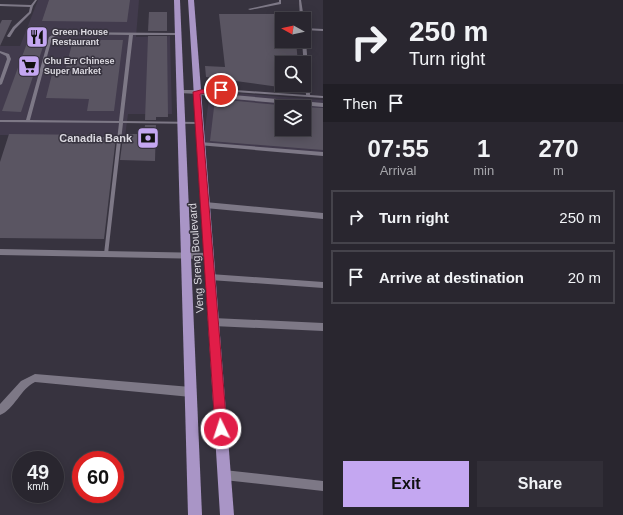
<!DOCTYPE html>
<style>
:root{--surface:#29262f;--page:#312e37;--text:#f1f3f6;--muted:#a5a5aa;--line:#45434b;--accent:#c4a7f1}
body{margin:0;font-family:Helvetica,sans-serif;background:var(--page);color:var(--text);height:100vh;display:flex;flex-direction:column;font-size:15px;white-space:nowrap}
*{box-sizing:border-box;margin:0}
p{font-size:13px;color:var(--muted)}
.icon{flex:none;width:22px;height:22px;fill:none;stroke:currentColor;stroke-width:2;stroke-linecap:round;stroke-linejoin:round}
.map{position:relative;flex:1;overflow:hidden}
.panel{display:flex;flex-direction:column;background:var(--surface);width:300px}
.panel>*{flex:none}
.hud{background:#29262f;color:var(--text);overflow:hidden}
.needle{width:26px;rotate:278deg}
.fabs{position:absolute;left:275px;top:12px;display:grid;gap:8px}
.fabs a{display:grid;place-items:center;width:36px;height:36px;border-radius:0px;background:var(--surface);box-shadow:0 2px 10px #0003,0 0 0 1px var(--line);font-size:20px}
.speed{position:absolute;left:12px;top:451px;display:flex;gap:8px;font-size:20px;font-weight:700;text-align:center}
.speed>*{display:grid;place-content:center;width:52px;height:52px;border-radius:50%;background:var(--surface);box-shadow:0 2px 10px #0003,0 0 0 1px var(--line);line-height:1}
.speed small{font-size:10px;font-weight:400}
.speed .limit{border:6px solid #d22;background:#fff;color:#111}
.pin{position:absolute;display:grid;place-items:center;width:34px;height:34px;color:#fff;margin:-17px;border:2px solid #fff;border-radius:50%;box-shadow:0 1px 4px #0007}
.me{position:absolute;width:44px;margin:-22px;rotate:356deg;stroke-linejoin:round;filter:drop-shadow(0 0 3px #0008)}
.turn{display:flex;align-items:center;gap:14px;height:84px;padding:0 20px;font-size:18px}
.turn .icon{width:52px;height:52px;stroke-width:2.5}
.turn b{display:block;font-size:28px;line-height:34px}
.then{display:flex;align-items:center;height:38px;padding:0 20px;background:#0003;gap:8px;font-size:15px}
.eta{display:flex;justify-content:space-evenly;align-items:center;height:68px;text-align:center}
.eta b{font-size:24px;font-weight:700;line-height:28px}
.primary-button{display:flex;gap:8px;margin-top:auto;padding:8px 20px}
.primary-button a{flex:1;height:46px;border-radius:0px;background:var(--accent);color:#111;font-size:16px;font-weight:700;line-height:46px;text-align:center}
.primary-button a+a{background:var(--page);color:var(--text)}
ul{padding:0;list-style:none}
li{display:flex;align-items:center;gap:12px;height:54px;margin:0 8px 6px;padding:0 12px;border:2px solid var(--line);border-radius:0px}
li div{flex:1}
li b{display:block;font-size:15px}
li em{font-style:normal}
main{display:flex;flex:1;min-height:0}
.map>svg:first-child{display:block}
.built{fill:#423b4d;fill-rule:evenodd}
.building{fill:#5a5562}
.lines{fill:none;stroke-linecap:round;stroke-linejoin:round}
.lane{fill:#7d7886;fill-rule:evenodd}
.street{fill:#7d7886;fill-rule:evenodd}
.primary{fill:#a995c6;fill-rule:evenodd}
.route{fill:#e11d48;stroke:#92132f}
.labels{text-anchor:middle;stroke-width:3;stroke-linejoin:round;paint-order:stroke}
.far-poi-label{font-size:9px;font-weight:bold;fill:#dbd9e0;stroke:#37333f;text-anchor:start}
.poi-label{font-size:11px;font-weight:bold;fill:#dbd9e0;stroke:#37333f;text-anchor:end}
.street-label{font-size:11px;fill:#dbd9e0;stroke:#37333f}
</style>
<main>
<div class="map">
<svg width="323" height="515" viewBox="0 0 323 515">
<rect width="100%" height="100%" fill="#37333f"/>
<!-- built -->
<g class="built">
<polygon points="38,0 139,0 136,37 170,36 172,114 128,114 125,137 0,135 0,46 20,46"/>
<path d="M210,91L323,100V154L203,143ZM282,107H304V129H282Z"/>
</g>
<!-- building -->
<g class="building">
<polygon points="49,0 130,0 127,22 42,21"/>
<polygon points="149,12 167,12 167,31 148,31"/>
<polygon points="219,14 282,14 282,41 296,41 298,63 282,63 282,85 299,85 300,93 278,92 279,87 206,77 205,66 225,67"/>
<polygon points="2,20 12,20 0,46 0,24"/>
<polygon points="30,35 47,35 21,112 2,111"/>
<polygon points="148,36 167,36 168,117 156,117 156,120 145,120"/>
<polygon points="73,40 123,40 114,111 87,111 89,99 46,98 52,74 64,75"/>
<polygon points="215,99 301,107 282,107 282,129 304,129 304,107 323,108 323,150 210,141"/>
<polygon points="145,125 156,125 155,161 120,160 123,137 130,137 130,134 144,134"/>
<polygon points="9,134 98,135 98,137 116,137 104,239 0,238 0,162"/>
</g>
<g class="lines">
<!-- lane -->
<g class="lane">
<polygon points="35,0 37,0 33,6 31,13 15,29 10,37 8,37 7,36 13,27 29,12 30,7 0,6 0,4 31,5"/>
<polygon points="279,0 281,0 281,4 250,10 248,9 279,2"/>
<polygon points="299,0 301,0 304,19 300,19"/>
<polygon points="304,28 323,29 323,31 304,30"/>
<path d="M58,32L179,33V35H133L123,121L199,122L201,123L199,124L123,123L108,254V255H104V254L119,123L0,122V120H26L49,37ZM60,34L129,35L119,121L30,120L52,38Z"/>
<polygon points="304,40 306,41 310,95 323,96 323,98 221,91 209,91 204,94 202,93 208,89 221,89 306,95 302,41 304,41"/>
<polygon points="0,51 9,54 11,59 2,84 0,85 0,79 7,59 6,56 0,53"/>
</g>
<!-- street -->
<g class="street">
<polygon points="180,90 199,90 210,93 323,103 323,107 209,97 199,94 178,93 178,91"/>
<polygon points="200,142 323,152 323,156 198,145 198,143"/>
<polygon points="205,202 323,213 323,219 205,208 201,205"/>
<polygon points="0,249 208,253 211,254 212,256 211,258 208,259 0,255"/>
<polygon points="210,274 323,282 323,288 210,280 207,279 206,277 207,275"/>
<polygon points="213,318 323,323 323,331 213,326 210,325 209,322 210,319"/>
<path d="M35,374L191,387L194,389L196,392L194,395L191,397L35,382C20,389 15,409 0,415V404L21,381Z"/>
<polygon points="224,470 323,481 323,491 224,480 220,479 219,475 220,471"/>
</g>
<!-- primary -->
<g class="primary">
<polygon points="174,0 180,0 202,515 188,515"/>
<polygon points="188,0 194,0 234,515 220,515"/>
</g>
</g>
<!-- route -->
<polygon class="route" points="208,88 221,88 224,90 221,92 200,94 227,429 225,433 221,435 217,433 215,429 193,92"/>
<!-- icons -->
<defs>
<g id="restaurant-square" transform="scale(1.15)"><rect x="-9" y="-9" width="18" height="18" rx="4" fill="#c4a7f1" stroke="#37333f"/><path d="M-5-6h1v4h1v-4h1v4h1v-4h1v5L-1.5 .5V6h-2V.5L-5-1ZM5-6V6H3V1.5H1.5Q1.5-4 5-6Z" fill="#111"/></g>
<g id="supermarket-square" transform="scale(1.15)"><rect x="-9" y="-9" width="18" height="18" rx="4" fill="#c4a7f1" stroke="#37333f"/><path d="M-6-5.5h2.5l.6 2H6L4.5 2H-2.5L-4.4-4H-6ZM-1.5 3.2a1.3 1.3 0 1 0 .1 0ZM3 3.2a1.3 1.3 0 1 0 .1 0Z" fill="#111"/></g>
<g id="bank-square" transform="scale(1.15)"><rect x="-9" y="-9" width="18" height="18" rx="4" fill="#c4a7f1" stroke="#37333f"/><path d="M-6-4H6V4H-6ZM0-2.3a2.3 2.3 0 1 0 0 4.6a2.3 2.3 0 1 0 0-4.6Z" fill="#111"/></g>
</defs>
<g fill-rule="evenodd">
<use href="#restaurant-square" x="37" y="37"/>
<use href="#supermarket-square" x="29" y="66"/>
<use href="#bank-square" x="148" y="138"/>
</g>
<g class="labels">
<!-- far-poi labels -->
<g class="far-poi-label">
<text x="52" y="35">Green House<tspan x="52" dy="10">Restaurant</tspan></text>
<text x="44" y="64">Chu Err Chinese<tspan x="44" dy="10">Super Market</tspan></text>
</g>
<!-- poi labels -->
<g class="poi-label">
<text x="132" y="142">Canadia Bank</text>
</g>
<!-- street labels -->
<g class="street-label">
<text transform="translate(196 258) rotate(-94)" y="4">Veng Sreng Boulevard</text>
</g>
</g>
</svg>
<div class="fabs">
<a><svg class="needle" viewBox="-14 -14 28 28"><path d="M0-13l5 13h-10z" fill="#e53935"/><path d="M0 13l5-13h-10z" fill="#a5a5aa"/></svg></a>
<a><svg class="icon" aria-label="search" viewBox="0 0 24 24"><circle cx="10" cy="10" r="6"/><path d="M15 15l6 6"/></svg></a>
<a><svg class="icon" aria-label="layers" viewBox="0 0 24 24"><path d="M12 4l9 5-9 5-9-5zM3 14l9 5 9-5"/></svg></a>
</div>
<div class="speed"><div>49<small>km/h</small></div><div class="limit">60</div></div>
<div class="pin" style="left:221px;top:90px;background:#d93025"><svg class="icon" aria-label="arrive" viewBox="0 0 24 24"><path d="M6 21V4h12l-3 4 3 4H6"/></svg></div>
<svg class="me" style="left:221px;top:429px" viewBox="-20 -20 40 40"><circle r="17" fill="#e11d48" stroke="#fff" stroke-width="3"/><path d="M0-11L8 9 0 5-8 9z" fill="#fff"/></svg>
</div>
<section class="panel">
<div class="hud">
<div class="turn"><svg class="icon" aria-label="right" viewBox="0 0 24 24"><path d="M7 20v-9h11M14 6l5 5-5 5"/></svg><div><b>250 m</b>Turn right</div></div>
<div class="then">Then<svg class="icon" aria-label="arrive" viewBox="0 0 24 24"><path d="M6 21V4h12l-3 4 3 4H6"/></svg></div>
</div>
<div class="eta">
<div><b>07:55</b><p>Arrival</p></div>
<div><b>1</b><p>min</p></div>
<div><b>270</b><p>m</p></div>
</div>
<ul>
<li><svg class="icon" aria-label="right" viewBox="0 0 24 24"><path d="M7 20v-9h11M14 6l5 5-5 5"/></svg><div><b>Turn right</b></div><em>250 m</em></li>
<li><svg class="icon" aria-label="arrive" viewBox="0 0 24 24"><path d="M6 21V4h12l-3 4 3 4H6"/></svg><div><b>Arrive at destination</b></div><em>20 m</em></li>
</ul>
<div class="primary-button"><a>Exit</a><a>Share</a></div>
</section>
</main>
